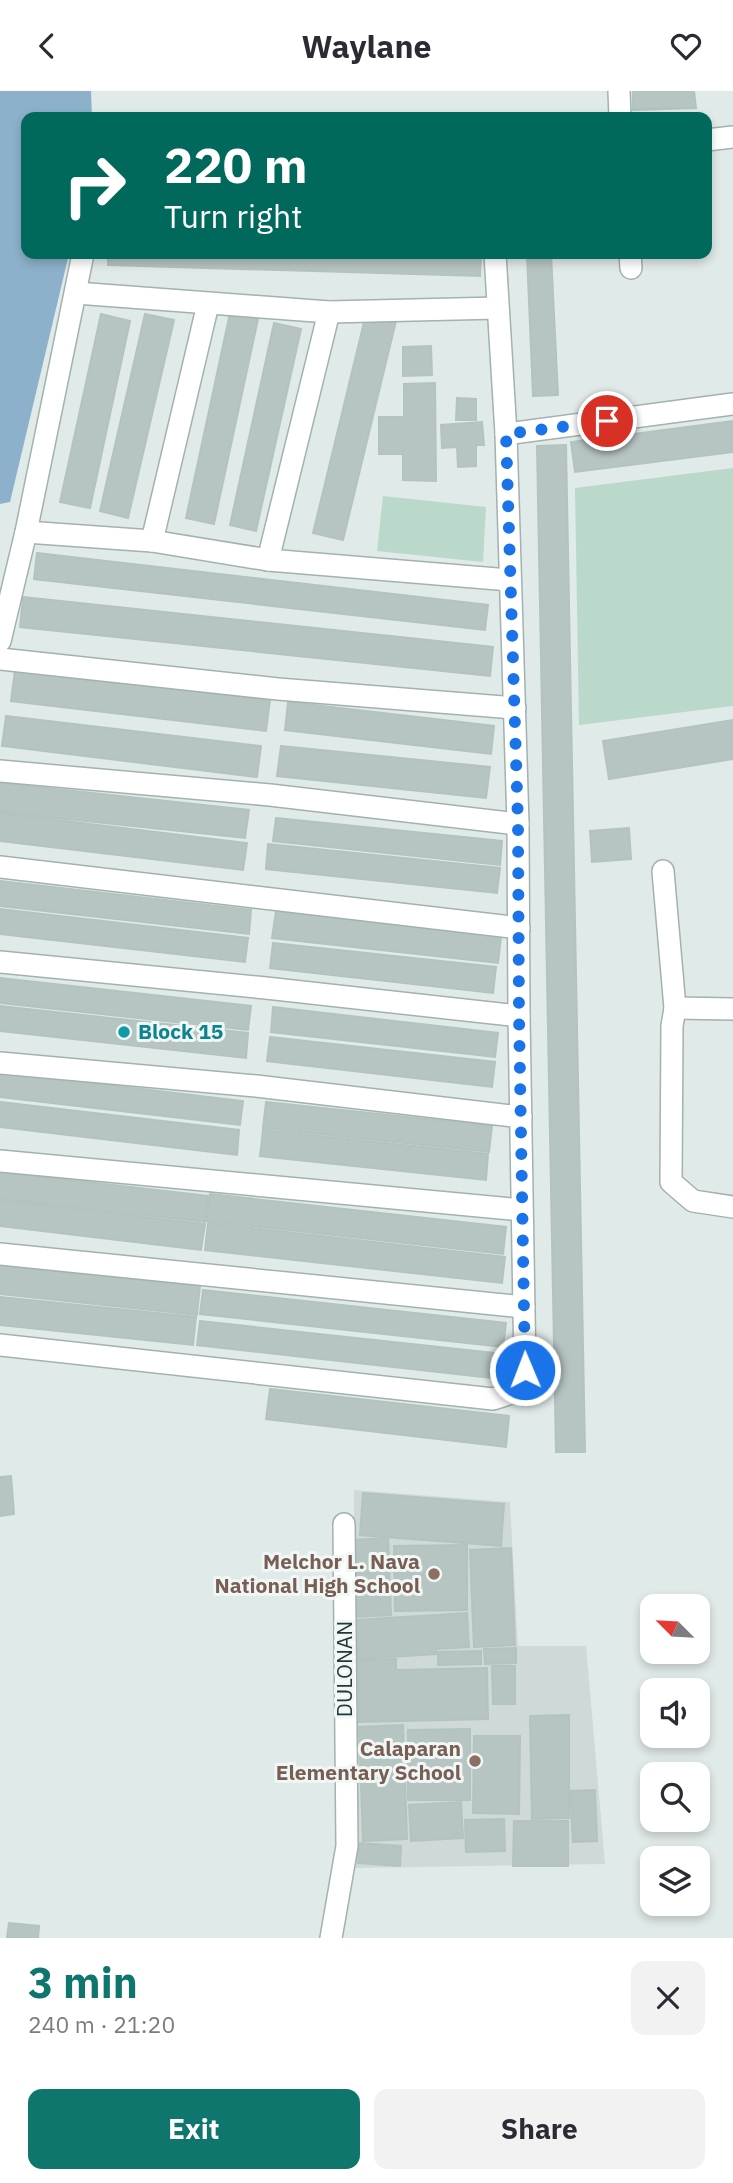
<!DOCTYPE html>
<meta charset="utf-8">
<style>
:root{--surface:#fff;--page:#f2f2f3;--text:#2b2b33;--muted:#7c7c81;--accent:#0f766e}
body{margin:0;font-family:"IBM Plex Sans",sans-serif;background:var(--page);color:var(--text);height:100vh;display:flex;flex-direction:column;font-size:26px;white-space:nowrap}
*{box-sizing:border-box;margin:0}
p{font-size:23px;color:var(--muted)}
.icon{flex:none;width:38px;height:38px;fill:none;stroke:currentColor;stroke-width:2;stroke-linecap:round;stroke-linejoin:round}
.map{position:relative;height:1847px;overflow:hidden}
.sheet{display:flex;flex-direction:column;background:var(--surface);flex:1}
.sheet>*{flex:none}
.banner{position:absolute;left:21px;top:21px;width:691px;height:147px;border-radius:14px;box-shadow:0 4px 10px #0003;background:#00695c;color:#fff;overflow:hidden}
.needle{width:46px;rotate:294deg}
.buttons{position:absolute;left:640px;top:1503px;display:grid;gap:14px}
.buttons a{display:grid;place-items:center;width:70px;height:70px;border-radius:14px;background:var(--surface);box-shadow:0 4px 10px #0003;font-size:35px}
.pin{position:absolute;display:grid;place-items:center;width:60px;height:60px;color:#fff;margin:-30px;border:4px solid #fff;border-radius:50%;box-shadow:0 2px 7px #0007}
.me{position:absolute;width:77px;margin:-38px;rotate:359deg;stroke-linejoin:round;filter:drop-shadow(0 0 5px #0008)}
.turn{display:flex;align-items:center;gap:24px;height:147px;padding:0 28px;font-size:32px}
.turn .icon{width:91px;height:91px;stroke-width:2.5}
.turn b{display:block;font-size:49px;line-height:60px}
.round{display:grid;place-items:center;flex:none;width:74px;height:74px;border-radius:14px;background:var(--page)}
.head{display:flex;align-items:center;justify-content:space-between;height:119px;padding:0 28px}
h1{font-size:42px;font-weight:800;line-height:52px;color:var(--accent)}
.cta{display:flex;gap:14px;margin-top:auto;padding:14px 28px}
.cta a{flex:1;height:80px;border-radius:14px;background:var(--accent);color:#fff;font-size:28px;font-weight:800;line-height:80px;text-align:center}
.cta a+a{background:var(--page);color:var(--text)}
header{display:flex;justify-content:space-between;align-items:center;height:91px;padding:0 28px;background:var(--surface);font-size:32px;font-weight:800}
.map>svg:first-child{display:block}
.built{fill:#cfd9d7}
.green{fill:#bbd9cb}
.water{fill:#8db1ca}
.building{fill:#b6c4c2;stroke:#b3c3c0;stroke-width:2}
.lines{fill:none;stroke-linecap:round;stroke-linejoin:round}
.minor-casing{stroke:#a3b1b0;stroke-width:24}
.minor{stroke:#fff;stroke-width:21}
.route{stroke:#1a73e8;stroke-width:12;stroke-dasharray:0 21.6}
.culture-dot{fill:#0f9aa8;stroke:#f0f7f5;stroke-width:2.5}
.education-dot{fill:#8d6e63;stroke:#f0f7f5;stroke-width:2.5}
.labels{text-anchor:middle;stroke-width:6;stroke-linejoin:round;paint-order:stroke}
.culture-label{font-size:21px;font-weight:bold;fill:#0d838f;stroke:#f0f7f5;text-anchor:start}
.education-label{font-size:21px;font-weight:bold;fill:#785e54;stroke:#f0f7f5;text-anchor:end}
.street-label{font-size:21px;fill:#223838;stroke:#f0f7f5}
</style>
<header><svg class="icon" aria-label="back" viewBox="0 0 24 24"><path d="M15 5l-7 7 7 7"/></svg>Waylane<svg class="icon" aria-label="heart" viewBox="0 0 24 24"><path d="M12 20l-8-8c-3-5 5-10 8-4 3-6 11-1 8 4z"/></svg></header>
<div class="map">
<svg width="733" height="1847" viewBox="0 0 733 1847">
<rect width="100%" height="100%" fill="#e0eae8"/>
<!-- built -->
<polygon class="built" points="354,1399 510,1411 518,1555 586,1555 605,1773 354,1777"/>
<!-- green -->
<g class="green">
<polygon points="733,377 733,615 579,634 575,397"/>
<polygon points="383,405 486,416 483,471 377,460"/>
</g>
<!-- water -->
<polygon class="water" points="0,0 91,0 92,26 26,26 26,163 69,163 10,411 0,413"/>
<!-- building -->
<g class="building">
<polygon points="633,0 694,0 696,17 633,19"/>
<polygon points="108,163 481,163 480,185 108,174"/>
<polygon points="527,163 551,163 558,304 533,305"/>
<polygon points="230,222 258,228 214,433 186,427"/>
<polygon points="101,223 130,230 90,417 60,411"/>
<polygon points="145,223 174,229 128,427 100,420"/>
<polygon points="366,223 396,230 343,449 313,442"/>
<polygon points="274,232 301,238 256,440 230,434"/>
<polygon points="431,255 432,284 403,285 403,256"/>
<polygon points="435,292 436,390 403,389 403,363 379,363 379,326 404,326 404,293"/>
<polygon points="457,307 476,308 476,329 456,329"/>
<polygon points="733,330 733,361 575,381 571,351"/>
<polygon points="482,331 484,354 476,354 476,375 458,376 457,356 442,357 441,334"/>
<polygon points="566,354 585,1361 556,1361 537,355"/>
<polygon points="37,462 488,514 485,539 34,488"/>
<polygon points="23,506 493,556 490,585 20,536"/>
<polygon points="15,579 270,609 266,640 11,610"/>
<polygon points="288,611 494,635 491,663 285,639"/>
<polygon points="6,625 261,655 257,686 2,655"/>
<polygon points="733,629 733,668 609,688 603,650"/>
<polygon points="281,655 490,676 486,707 277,685"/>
<polygon points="0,692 249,719 245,747 0,721"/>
<polygon points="0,722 247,752 243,779 0,750"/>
<polygon points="276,727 502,750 500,774 273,750"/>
<polygon points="629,737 631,768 592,771 590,740"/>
<polygon points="268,753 500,777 497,802 266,778"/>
<polygon points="0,790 251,819 249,843 0,815"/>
<polygon points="0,818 248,847 245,871 0,843"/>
<polygon points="276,820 501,845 498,872 272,847"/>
<polygon points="273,852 496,876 493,902 270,877"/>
<polygon points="0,887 251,915 248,939 0,912"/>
<polygon points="0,915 248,942 246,967 0,940"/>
<polygon points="273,916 498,942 495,966 271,941"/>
<polygon points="270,946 495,971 492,996 267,970"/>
<polygon points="0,981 243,1010 240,1034 0,1006"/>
<polygon points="0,1011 239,1039 237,1064 0,1036"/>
<polygon points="266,1011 492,1035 489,1061 263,1037"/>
<polygon points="263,1039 488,1063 486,1089 260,1065"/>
<polygon points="0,1081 208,1105 205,1131 0,1108"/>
<polygon points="210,1103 506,1136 503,1163 206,1130"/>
<polygon points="0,1109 205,1133 201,1159 0,1135"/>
<polygon points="208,1132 505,1166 502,1192 205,1159"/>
<polygon points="0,1174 200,1195 197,1224 0,1203"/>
<polygon points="203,1199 506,1232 503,1256 200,1223"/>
<polygon points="0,1206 196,1226 193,1254 0,1234"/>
<polygon points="200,1230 503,1263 500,1288 197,1254"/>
<polygon points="270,1298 509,1325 506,1356 266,1328"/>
<polygon points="11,1385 14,1423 0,1425 0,1386"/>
<polygon points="363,1402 504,1413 501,1455 360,1444"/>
<polygon points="388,1447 391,1524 353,1526 350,1449"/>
<polygon points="467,1454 467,1519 395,1520 394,1455"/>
<polygon points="511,1457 515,1554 474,1556 470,1459"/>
<polygon points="467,1522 469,1556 436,1558 436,1563 358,1568 356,1529"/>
<polygon points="516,1557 516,1572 485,1573 484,1558"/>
<polygon points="481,1560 481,1573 438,1574 438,1561"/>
<polygon points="396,1568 396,1579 487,1577 488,1628 359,1631 358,1569"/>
<polygon points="492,1575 515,1575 515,1613 493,1613"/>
<polygon points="569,1624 569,1727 532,1728 530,1625"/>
<polygon points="403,1634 407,1748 363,1750 359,1636"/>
<polygon points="470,1638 470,1709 408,1709 408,1639"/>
<polygon points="474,1645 520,1645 519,1723 473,1722"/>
<polygon points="595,1699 597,1750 573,1751 570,1700"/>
<polygon points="461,1711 463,1747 411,1750 409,1714"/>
<polygon points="504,1728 505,1760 466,1761 465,1729"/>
<polygon points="514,1730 568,1730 568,1775 513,1775"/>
<polygon points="359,1752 401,1755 400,1775 358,1772"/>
<polygon points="9,1832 39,1835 38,1847 7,1847"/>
</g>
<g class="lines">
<!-- minor casing -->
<g class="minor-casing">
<g id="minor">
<polyline points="619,0 620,26"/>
<polyline points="707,49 733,46"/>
<polyline points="630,163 631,177"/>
<polyline points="76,202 329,221 498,217"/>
<polyline points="506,343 733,313"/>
<polyline points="26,441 152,450 268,469 510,489"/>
<polyline points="152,450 208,213"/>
<polyline points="268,469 329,221"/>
<polyline points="0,550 26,441 83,163"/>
<polyline points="0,568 278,598 515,617"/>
<polyline points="0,680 270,704 518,733"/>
<polyline points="0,776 519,837"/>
<polyline points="663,780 675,917 672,935 671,1091 693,1110 733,1116"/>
<polyline points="0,871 266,897 519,925"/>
<polyline points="675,917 733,918"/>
<polyline points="0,972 256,995 521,1026"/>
<polyline points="0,1070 522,1119"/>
<polyline points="0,1163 524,1216"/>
<polyline points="0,1254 493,1308 515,1301 525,1279 519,925 518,733 506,343 495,163"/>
<polyline points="331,1847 347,1755 344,1433"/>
</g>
</g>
<!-- minor -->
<use href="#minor" class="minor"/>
</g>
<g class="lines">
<!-- route -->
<polyline class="route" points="525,1279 519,925 518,733 506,343 607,330"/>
</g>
<!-- markers -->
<circle class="culture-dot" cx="124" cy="941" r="7"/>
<g class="education-dot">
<circle cx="434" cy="1483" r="7"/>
<circle cx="475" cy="1670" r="7"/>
</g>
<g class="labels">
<!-- culture labels -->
<g class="culture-label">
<text x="138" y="948">Block 15</text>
</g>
<!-- education labels -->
<g class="education-label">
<text x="420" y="1478">Melchor L. Nava<tspan x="420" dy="24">National High School</tspan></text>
<text x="461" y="1665">Calaparan<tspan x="461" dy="24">Elementary School</tspan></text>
</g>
<!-- street labels -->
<g class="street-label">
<text transform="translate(345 1578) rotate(-90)" y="7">DULONAN</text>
</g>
</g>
</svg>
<div class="buttons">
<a><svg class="needle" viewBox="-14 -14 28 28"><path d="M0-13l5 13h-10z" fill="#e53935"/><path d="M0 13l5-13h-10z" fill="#7c7c81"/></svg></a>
<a><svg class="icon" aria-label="sound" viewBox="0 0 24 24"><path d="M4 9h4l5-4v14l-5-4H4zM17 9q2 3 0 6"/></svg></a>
<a><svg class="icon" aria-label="search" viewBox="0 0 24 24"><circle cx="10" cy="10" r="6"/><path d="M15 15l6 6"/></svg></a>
<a><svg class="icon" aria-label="layers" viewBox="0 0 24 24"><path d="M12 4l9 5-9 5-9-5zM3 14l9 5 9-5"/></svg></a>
</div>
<div class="pin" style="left:607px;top:330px;background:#d93025"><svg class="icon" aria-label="arrive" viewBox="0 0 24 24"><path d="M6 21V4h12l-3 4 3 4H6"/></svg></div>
<svg class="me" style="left:525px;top:1279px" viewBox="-20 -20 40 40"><circle r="17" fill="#1a73e8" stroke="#fff" stroke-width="3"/><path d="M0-11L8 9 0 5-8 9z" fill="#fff"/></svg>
<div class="banner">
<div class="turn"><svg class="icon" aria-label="right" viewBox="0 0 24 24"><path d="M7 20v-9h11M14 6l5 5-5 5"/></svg><div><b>220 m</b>Turn right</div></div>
</div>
</div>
<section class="sheet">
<div class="head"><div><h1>3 min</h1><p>240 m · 21:20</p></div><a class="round"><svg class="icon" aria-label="close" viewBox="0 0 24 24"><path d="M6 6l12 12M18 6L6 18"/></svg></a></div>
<div class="cta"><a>Exit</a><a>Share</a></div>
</section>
